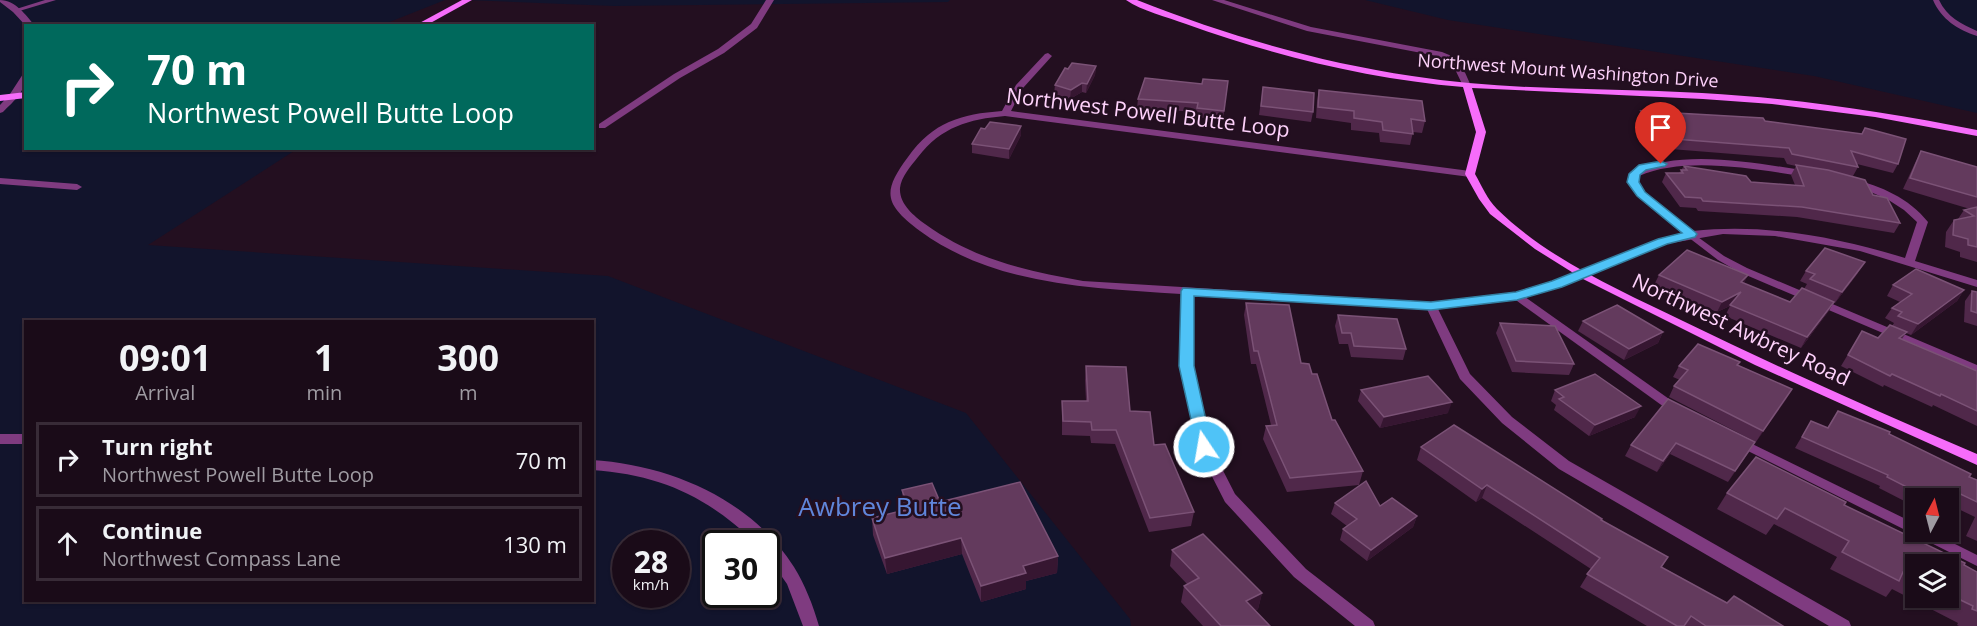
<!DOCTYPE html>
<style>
:root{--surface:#1a0b18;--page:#271925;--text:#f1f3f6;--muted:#9f9ba2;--line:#382b37}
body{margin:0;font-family:"Open Sans",sans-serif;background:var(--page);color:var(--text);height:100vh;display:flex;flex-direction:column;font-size:22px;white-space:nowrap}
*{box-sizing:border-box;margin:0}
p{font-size:20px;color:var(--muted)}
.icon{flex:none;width:33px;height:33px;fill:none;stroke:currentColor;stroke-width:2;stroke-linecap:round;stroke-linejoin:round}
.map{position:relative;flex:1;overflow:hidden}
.details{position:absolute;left:24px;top:320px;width:570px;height:282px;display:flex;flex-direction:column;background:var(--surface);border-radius:0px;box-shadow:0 2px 4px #0004,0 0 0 2px var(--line)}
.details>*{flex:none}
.guide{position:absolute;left:24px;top:24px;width:570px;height:126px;border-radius:0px;box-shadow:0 2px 4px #0004,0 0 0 2px var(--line);background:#00695c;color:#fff;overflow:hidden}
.needle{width:39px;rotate:7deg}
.fabs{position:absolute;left:1905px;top:488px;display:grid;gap:12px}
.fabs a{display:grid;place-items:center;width:54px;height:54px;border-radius:0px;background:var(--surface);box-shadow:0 2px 4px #0004,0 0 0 2px var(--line);font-size:30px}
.speed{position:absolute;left:612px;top:530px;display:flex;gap:12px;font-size:30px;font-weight:700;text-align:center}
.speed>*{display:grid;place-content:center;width:78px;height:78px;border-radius:50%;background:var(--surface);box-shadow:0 2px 4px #0004,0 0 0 2px var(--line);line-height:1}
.speed small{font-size:15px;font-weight:400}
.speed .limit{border:3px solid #111;border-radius:9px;background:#fff;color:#111}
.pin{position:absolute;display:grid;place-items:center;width:51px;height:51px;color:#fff;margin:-62px -26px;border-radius:50% 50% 50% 0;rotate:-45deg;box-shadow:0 0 6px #0007}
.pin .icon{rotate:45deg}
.me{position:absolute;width:66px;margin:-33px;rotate:348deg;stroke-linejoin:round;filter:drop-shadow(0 0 4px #0008)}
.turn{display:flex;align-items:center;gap:21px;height:126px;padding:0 24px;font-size:27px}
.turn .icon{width:78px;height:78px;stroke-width:2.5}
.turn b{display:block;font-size:42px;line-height:51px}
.eta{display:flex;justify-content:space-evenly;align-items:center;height:102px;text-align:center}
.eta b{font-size:36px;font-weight:700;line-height:42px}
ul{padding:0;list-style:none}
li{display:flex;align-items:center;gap:18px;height:75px;margin:0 12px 9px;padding:0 12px;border:3px solid var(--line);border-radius:0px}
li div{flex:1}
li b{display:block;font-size:22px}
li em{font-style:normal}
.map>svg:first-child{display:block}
.green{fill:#12142c;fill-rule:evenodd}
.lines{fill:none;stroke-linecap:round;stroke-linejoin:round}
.lane{fill:#7f3b80;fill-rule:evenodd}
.street{fill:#7f3b80;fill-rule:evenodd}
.secondary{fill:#f66cfa;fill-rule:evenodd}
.wall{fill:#50284a;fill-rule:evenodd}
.shaded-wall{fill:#361631}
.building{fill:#633a5d;stroke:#7b5276;stroke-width:1.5}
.route{fill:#4fc3f7;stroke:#337fa1;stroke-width:1.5}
.labels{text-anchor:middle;stroke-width:5;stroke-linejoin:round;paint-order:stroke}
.far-street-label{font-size:18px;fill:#fed2fb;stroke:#230f20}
.street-label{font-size:21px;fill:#fed2fb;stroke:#230f20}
.near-park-label{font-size:26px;fill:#6086db;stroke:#230f20}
</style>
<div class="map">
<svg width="1977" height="626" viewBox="0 0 1977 626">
<rect width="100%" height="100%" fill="#230f20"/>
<!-- green -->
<g class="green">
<path d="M0,0H445L382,25L26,26V148L297,149L148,245L608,276L966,413L1130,619L1131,626H0ZM26,321H592V600H26ZM626,543H676V594H626ZM716,543H766V594H716Z"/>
<polygon points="467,0 950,0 948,2 614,6"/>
<polygon points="1365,0 1977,0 1977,113 1814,76 1448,20"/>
</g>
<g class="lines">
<!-- lane -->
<g class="lane">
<polygon points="45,0 56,0 16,12 13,10"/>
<path d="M1933,0H1939C1947,17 1961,24 1977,31V36C1958,30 1941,19 1933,0Z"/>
<polygon points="1691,232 1724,256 1747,268 1977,365 1977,373 1739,272 1718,260 1688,237 1686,235"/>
<polygon points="1517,293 1521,294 1679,406 1681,409 1679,412 1671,412 1513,298 1512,296"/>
<polygon points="1740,438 1916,524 1916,531 1929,531 1977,555 1977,566 1736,445 1734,442 1736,439"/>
</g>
<!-- street -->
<g class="street">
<path d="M0,0C15,0 26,15 35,26H26L13,12L0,2Z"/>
<polygon points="766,0 774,0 757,28 724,53 680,78 605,128 599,128 599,124 674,74 718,49 751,24"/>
<polygon points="1212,0 1224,0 1311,27 1442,52 1459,59 1471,86 1467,89 1464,88 1452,63 1437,56 1307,31"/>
<path d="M1048,53L1052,56L1023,88L1011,111L1470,171L1475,174L1470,177L1005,116C969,119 941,127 918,157C911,166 901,177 900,188C899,204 914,216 925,224C973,259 1026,271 1083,281L1431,302L1516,293L1553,282L1659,239L1683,234L1637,196L1628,182L1630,172C1685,148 1752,163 1809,171L1814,174L1809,177C1758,170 1687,155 1639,176L1638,182L1645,192L1693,231C1764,223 1837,237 1905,258L1917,222L1904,210L1887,199L1847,182L1852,179C1881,186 1909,198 1928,222L1915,261L1977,280V287L1860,251L1775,236L1723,234L1666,244L1561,286L1521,299L1438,309L1470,374L1512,417L1569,461L1849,621L1851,626H1829L1559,469L1502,423L1460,379L1427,309L1193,294L1192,366L1211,447L1235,494L1306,569L1373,621L1375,626H1355L1294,577L1225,502L1197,447L1180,366L1181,294C1092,288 995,286 920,231C884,204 882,192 908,157C933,122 961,114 1002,111L1016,85L1045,54Z"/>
<path d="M23,74H26C26,91 15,100 3,112L0,113V105L10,94Z"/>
<polygon points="0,178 77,184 82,187 77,190 0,184"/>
<rect x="0" y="434" width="26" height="10"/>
<path d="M592,460C670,465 751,499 794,567C805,585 813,605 819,626H803L787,584L766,554V543H756C706,496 661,475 592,470Z"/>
</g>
<!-- secondary -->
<g class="secondary">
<polygon points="462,0 472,0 425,26 414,26"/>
<path d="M1126,0H1137C1226,35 1317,62 1412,76C1508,91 1606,88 1702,93C1795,98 1886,112 1977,130V136L1875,117L1772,104L1703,99L1472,88L1486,132L1475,174C1482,186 1487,199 1497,209C1548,259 1619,290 1683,321C1780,368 1878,412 1977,454V465L1755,365L1583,279L1535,249L1490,214L1479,199L1465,174L1476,132L1463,87C1369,79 1275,56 1186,24C1167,17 1142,11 1126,0Z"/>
<polygon points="26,92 26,98 0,101 0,95"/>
</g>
</g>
<!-- wall -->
<g class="wall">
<polygon points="1096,66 1095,75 1086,93 1082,92 1070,99 1054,94 1055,85 1068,69"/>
<polygon points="1145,78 1224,111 1223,120 1196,117 1197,112 1137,108 1138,99"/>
<polygon points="1263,87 1313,112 1311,122 1259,115"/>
<polygon points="1319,90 1425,121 1422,133 1413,132 1410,145 1380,142 1379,133 1351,130 1351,123 1316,118 1317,101"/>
<polygon points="1641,111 1765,121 1861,134 1865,128 1898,164 1893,173 1857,164 1858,167 1853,176 1845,175 1873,195 1900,223 1894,233 1797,217 1698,211 1696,208 1680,207 1662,182 1666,173 1679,173 1684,166 1751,182 1795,185 1791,175 1796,166 1787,164 1784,158 1658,148 1637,121"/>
<polygon points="1021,126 1021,135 1009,159 972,153 972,144 985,129"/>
<polygon points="1921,151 1977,167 1977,262 1960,257 1960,252 1945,247 1946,232 1954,220 1958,219 1964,210 1970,209 1903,189 1915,163"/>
<polygon points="1806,271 1858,273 1835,303 1834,302 1828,312 1801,348 1725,316 1730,306 1717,312 1654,285 1659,275 1744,284 1790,302 1804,289 1807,284 1800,281"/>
<polygon points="1893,285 1964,290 1957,301 1911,335 1906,333 1902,339 1977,371 1977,426 1933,405 1932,407 1884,385 1883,387 1841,366 1862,331 1878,338 1892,326 1894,323 1885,318 1892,308 1900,302 1887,296"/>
<polygon points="1972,291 1977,292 1977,326 1964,322 1965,301"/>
<polygon points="1246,303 1301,363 1312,374 1332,420 1363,471 1359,485 1287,492 1263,439 1266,426 1271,425 1256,364 1251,364 1244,315"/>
<polygon points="1338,315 1406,349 1403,360 1351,357 1348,344 1339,344 1335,326"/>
<polygon points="1583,321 1663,332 1658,343 1624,360 1578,331"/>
<polygon points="1500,323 1574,364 1569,375 1512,372 1496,333"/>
<polygon points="1738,365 1792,389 1756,442 1669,397 1674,386 1680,380 1673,377 1679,366"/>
<polygon points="1086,366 1130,411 1154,445 1194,512 1191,526 1149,532 1115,444 1091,443 1090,436 1062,435 1062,401 1086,401 1085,380"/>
<polygon points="1361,390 1448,413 1380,428 1358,401"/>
<polygon points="1555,390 1635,417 1589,436 1554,410 1556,405 1551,401"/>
<polygon points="1668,399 1748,453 1728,482 1670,454 1657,472 1625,456 1631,445"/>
<polygon points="1838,411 1889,434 1977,480 1977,541 1966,536 1975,517 1948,504 1948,498 1916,498 1916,507 1879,488 1880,486 1795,448 1811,421 1827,428"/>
<polygon points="1421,447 1601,520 1668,557 1662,567 1727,603 1783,626 1647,626 1580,587 1591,569 1482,498 1476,502 1417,460"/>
<polygon points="902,490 940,502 1058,556 1057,573 1026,581 1026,589 981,602 962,554 887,574 873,535 872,518 904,510 903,507"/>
<path d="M1727,493L1844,505L1977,572V626H1959L1957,625L1958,623L1892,589L1886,597L1830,569L1837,557L1774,524L1766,535L1717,509ZM1916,564H1948V597H1916Z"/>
<polygon points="1335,503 1380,506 1417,516 1413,527 1367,561 1340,540 1343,529 1347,526 1331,514"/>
<polygon points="1172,550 1262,593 1258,609 1255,611 1270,626 1203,626 1181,602 1184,586 1187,584 1170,566"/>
</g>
<!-- shaded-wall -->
<g class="shaded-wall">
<polygon points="1096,66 1095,75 1086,93 1087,84"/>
<polygon points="1082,83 1082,92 1070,99 1071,90"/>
<polygon points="1021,126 1021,135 1009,159 1009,149"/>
<polygon points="1865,262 1858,273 1835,303 1842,292"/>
<polygon points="1748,275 1743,286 1741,282"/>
<polygon points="1964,290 1957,301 1911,335 1918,324"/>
<polygon points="1741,292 1736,303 1717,312 1722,302"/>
<polygon points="1834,302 1828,312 1801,348 1807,337"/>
<polygon points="1663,332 1658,343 1624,360 1629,349"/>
<polygon points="1792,389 1786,400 1756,442 1763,431"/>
<polygon points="1452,402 1448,413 1380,428 1384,417"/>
<polygon points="1641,406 1635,417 1589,436 1595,425"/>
<polygon points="1755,442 1748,453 1728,482 1735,471"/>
<polygon points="1676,443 1670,454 1657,472 1663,461"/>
<polygon points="1487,485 1482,498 1476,502 1482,489"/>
<polygon points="1417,516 1413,527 1367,561 1371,550"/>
<polygon points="961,538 962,554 887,574 885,558"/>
<polygon points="1058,556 1057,573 1026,581 1026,589 981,602 981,586 1023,566"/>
<polygon points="1262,593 1258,609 1243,618 1246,601"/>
</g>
<!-- building -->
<g class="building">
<polygon points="1072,63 1096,66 1087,84 1082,83 1071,90 1055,85 1065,68 1068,69"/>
<polygon points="1145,78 1202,84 1203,79 1228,81 1224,111 1197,108 1198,103 1138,99"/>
<polygon points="1263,87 1314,93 1313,112 1261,106"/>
<polygon points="1319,90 1422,101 1425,121 1411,119 1413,134 1383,130 1382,122 1354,118 1354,111 1318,107"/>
<polygon points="1641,111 1763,118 1765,121 1862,134 1865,128 1906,139 1898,164 1851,151 1858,167 1792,154 1789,148 1662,138"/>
<polygon points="990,122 1021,126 1009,149 972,144 981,128 985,129"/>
<polygon points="1921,151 1977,167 1977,197 1910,178"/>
<polygon points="1796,165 1828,170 1865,180 1873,195 1887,198 1900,223 1802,207 1703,201 1701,198 1685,197 1666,173 1683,173 1681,170 1687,170 1684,166 1746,176 1751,182 1804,186"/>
<polygon points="1977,207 1977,247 1968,245 1968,239 1953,235 1954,220 1974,216 1964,210"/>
<polygon points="1825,248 1865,262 1842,292 1810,279 1815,274 1806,271"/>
<polygon points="1687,250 1748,275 1741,282 1790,302 1802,288 1834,302 1807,337 1730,305 1741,292 1722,302 1659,275"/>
<polygon points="1916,269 1964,290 1918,324 1898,316 1902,312 1892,308 1912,294 1893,285"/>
<polygon points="1972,291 1977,292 1977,313 1971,311"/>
<polygon points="1246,303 1289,305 1301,363 1309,364 1312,374 1317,374 1332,420 1335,420 1363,471 1290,478 1266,426 1277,425 1258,351 1254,351"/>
<polygon points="1617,305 1663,332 1629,349 1583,321"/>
<polygon points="1338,315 1397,319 1406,349 1354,346 1351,333 1342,333"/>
<polygon points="1500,323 1555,326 1574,364 1516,361"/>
<polygon points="1890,325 1907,332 1899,338 1977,371 1977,411 1941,394 1940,396 1892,374 1890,376 1848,355 1862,331 1878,338"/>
<polygon points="1698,344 1740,362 1737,365 1792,389 1763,431 1674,386 1688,370 1679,366"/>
<polygon points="1086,366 1126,367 1130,411 1150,412 1154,445 1165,444 1194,512 1150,518 1116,430 1092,430 1091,422 1063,421 1062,401 1088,401"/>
<polygon points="1595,374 1641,406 1595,425 1559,399 1564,397 1555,390"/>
<polygon points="1428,376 1452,402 1384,417 1361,390"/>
<polygon points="1668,399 1755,442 1735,471 1676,443 1663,461 1631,445"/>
<polygon points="1838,411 1890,432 1889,434 1971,474 1969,477 1977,480 1977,502 1948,488 1940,498 1928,498 1887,477 1888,475 1802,437 1811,421 1828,428"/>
<polygon points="1454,425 1602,519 1601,520 1668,557 1661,567 1727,603 1734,596 1783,626 1706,626 1691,616 1684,626 1677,626 1587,574 1600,558 1487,485 1482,489 1421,447"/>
<polygon points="1756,457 1846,502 1844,505 1965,563 1964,565 1977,572 1977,611 1972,609 1973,606 1948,594 1948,564 1916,564 1916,578 1903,572 1899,581 1842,552 1849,541 1785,508 1777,519 1727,493"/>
<polygon points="1366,481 1380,506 1392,498 1417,516 1371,550 1343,529 1357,519 1335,503"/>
<polygon points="1020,482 1058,556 1023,566 1026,573 981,586 961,538 885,558 872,518 909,509 902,490 932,483 940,502"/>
<polygon points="1203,534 1262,593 1246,601 1270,626 1221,626 1184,586 1199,578 1172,550"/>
</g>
<!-- route -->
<polygon class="route" points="1661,161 1667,164 1665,166 1646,170 1640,175 1639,182 1645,192 1695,232 1697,234 1695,237 1667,244 1562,287 1517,300 1431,310 1194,296 1194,366 1212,447 1209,451 1198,451 1179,366 1181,291 1183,288 1431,302 1516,292 1552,281 1658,239 1682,233 1637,196 1627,182 1629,174 1639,165"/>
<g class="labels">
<!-- far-street labels -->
<g class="far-street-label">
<text transform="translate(1568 71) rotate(4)" y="6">Northwest Mount Washington Drive</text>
</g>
<!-- street labels -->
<g class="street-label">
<text transform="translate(1148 113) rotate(7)" y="7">Northwest Powell Butte Loop</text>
<text transform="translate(1741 330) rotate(25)" y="7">Northwest Awbrey Road</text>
</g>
<!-- near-park labels -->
<g class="near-park-label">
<text x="880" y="516">Awbrey Butte</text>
</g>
</g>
</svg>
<div class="fabs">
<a><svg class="needle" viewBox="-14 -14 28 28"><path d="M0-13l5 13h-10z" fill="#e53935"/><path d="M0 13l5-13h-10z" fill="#9f9ba2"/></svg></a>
<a><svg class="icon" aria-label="layers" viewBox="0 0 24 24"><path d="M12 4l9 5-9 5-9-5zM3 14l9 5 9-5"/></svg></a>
</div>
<div class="speed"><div>28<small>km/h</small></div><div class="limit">30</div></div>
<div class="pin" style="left:1661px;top:164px;background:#d93025"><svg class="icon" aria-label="arrive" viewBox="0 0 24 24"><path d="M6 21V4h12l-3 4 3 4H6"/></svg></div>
<svg class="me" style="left:1204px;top:447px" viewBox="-20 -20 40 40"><circle r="17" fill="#4fc3f7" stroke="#fff" stroke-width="3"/><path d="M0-11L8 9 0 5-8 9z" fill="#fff"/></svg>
<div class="guide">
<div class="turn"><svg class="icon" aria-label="right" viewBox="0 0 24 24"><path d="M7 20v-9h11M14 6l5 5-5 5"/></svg><div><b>70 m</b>Northwest Powell Butte Loop</div></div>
</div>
<section class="details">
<div class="eta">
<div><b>09:01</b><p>Arrival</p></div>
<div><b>1</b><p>min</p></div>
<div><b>300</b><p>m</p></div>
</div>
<ul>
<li><svg class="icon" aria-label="right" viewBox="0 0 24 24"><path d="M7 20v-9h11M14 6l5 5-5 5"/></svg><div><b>Turn right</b><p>Northwest Powell Butte Loop</p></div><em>70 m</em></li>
<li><svg class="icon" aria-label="ahead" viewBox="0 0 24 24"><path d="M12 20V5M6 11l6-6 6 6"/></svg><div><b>Continue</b><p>Northwest Compass Lane</p></div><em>130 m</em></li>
</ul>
</section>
</div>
